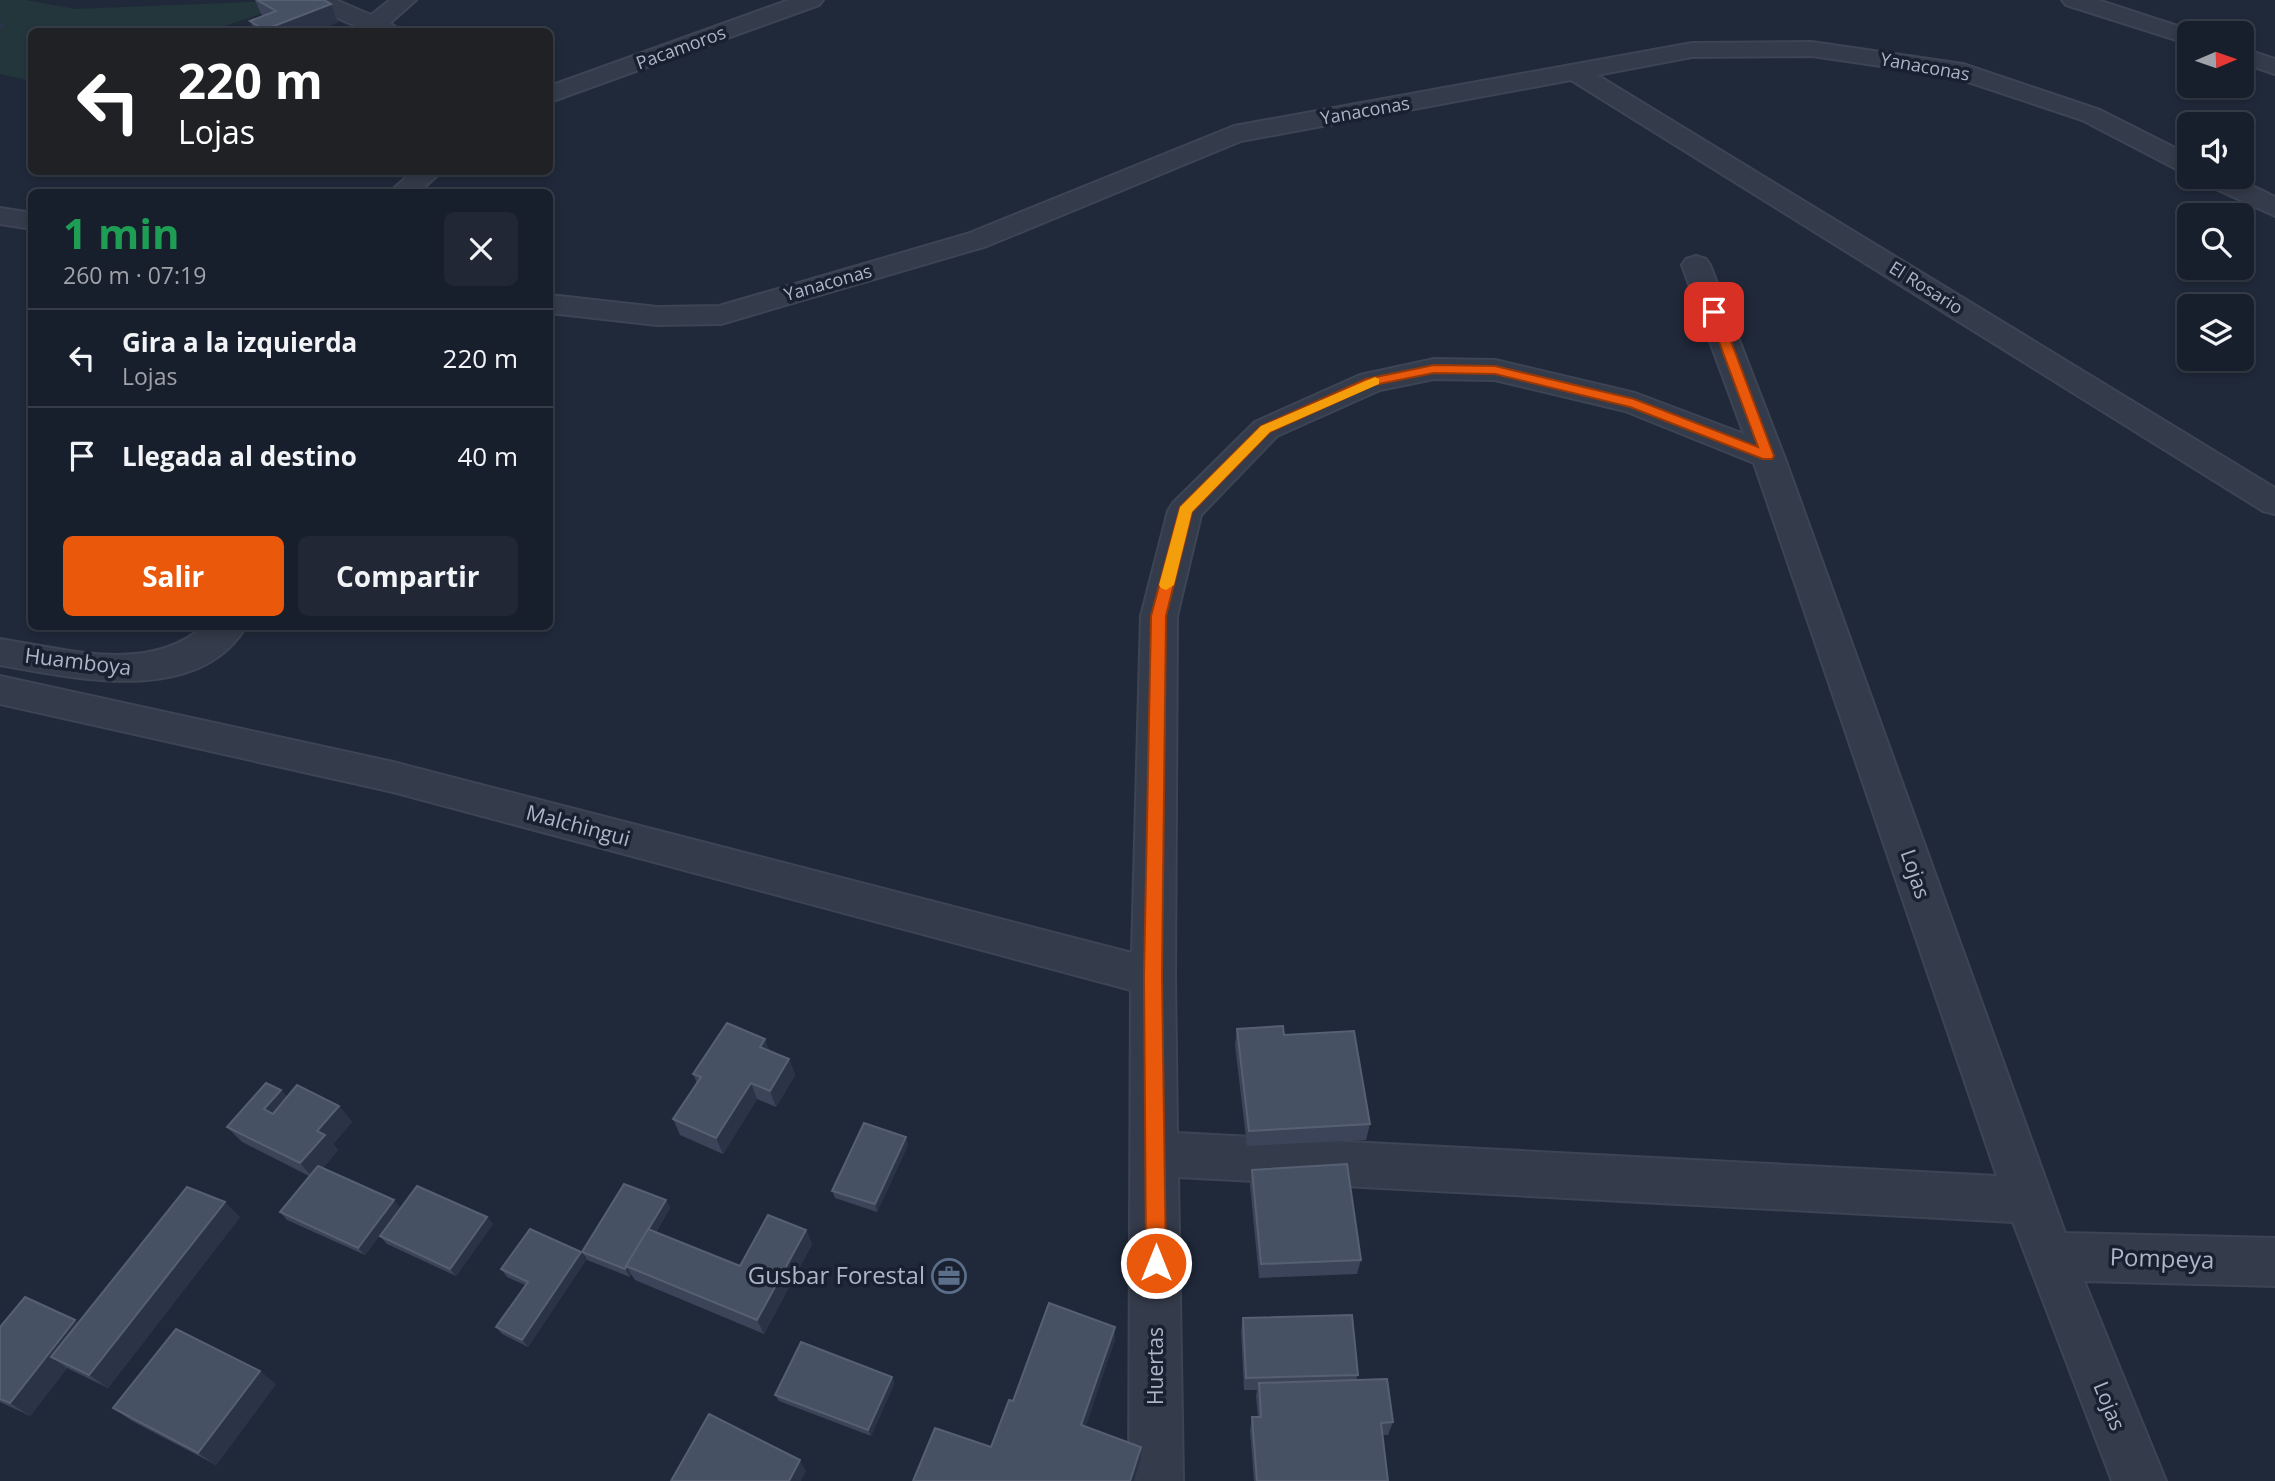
<!DOCTYPE html>
<html lang="es">
<meta charset="utf-8">
<style>
:root{--surface:#181f2c;--page:#212734;--text:#f1f3f6;--muted:#9fa2a9;--line:#363d48;--accent:#ea580c}
body{margin:0;font-family:"Open Sans",sans-serif;background:var(--page);color:var(--text);height:100vh;display:flex;flex-direction:column;font-size:26px;white-space:nowrap}
*{box-sizing:border-box;margin:0}
p{font-size:23px;color:var(--muted)}
.icon{flex:none;width:38px;height:38px;fill:none;stroke:currentColor;stroke-width:2;stroke-linecap:round;stroke-linejoin:round}
.map{position:relative;flex:1;overflow:hidden}
.drawer{position:absolute;left:28px;top:189px;width:525px;height:441px;display:flex;flex-direction:column;background:var(--surface);border-radius:10px;box-shadow:0 4px 10px #0003,0 0 0 2px var(--line)}
.drawer>*{flex:none}
.top-card{position:absolute;left:28px;top:28px;width:525px;height:147px;border-radius:10px;box-shadow:0 4px 10px #0003,0 0 0 2px var(--line);background:#202124;color:#fff;overflow:hidden}
.needle{width:46px;rotate:88deg}
.fabs{position:absolute;left:2177px;top:21px;display:grid;gap:14px}
.fabs a{display:grid;place-items:center;width:77px;height:77px;border-radius:10px;background:var(--surface);box-shadow:0 4px 10px #0003,0 0 0 2px var(--line);font-size:35px}
.pin{position:absolute;display:grid;place-items:center;width:60px;height:60px;color:#fff;margin:-30px;border-radius:14px;box-shadow:0 4px 10px #0006}
.me{position:absolute;width:77px;margin:-38px;rotate:0deg;stroke-linejoin:round;filter:drop-shadow(0 0 5px #0008)}
.turn{display:flex;align-items:center;gap:24px;height:147px;padding:0 35px;font-size:32px}
.turn .icon{width:91px;height:91px;stroke-width:2.5}
.turn b{display:block;font-size:49px;line-height:60px}
.round{display:grid;place-items:center;flex:none;width:74px;height:74px;border-radius:10px;background:var(--page)}
.overview{display:flex;align-items:center;justify-content:space-between;height:119px;padding:0 35px}
h1{font-size:42px;font-weight:700;line-height:52px;color:#1e9e55}
.cta{display:flex;gap:14px;margin-top:auto;padding:14px 35px}
.cta a{flex:1;height:80px;border-radius:10px;background:var(--accent);color:#fff;font-size:28px;font-weight:700;line-height:80px;text-align:center}
.cta a+a{background:var(--page);color:var(--text)}
ul{padding:0;list-style:none}
li{display:flex;align-items:center;gap:21px;height:98px;padding:0 35px;border-top:2px solid var(--line)}
li div{flex:1}
li b{display:block;font-size:26px}
li em{font-style:normal}
.map>svg:first-child{display:block}
.green{fill:#22363b}
.lines{fill:none;stroke-linecap:round;stroke-linejoin:round}
.minor-casing{stroke:#3d4453;stroke-width:4}
.minor{fill:#343b4a;fill-rule:evenodd}
.wall{fill:#3b4458}
.shaded-wall{fill:#2b3447}
.building{fill:#475164;stroke:#576073;stroke-width:2}
.route{fill:#ea580c;stroke:#983908;stroke-width:2}
.slow{fill:#f59e0b}
.labels{text-anchor:middle;stroke-width:7;stroke-linejoin:round;paint-order:stroke}
.far-street-label{font-size:18px;fill:#aeb5c6;stroke:#19202f}
.street-label{font-size:21px;fill:#aeb5c6;stroke:#19202f}
.near-street-label{font-size:24px;fill:#aeb5c6;stroke:#19202f}
.near-poi-label{font-size:24px;fill:#aeb5c6;stroke:#19202f;text-anchor:end}
</style>
<div class="map">
<svg width="2275" height="1481" viewBox="0 0 2275 1481">
<rect width="100%" height="100%" fill="#20293a"/>
<!-- green -->
<polygon class="green" points="0,0 26,0 75,9 276,1 275,9 210,31 32,32 31,81 0,74"/>
<g class="lines">
<!-- minor casing -->
<g class="minor-casing">
<g id="minor">
<polygon points="304,0 336,0 371,15 390,0 416,0 390,23 402,32 369,32 308,5"/>
<polygon points="789,0 823,0 819,5 550,102 550,86"/>
<polygon points="2062,0 2098,0 2199,33 2189,33 2189,44 2066,5"/>
<polygon points="1812,42 1963,64 2100,110 2189,155 2189,173 2180,171 2082,120 1950,76 1812,56 1692,57 1597,75 2275,488 2275,514 2263,511 1571,80 1241,141 987,246 721,324 657,325 550,313 550,295 657,307 719,306 967,234 1234,126 1692,43"/>
<polygon points="2242,48 2275,59 2275,74 2242,63"/>
<polygon points="412,172 441,172 419,192 390,192"/>
<polygon points="2199,177 2234,177 2275,197 2275,216 2203,183"/>
<polygon points="0,208 32,213 32,229 0,224"/>
<path d="M1696,256L1706,259L1710,265L1784,456L2065,1233L2275,1238V1286L2084,1281L2166,1481H2112L2013,1222L1178,1177L1183,1481H1129L1131,990L393,792L0,704V676L393,762L1132,953L1141,616L1168,511L1173,503L1255,422L1360,375L1434,359L1495,360L1635,393L1744,434L1682,265L1686,259ZM1434,379L1495,380L1625,411L1754,463L1997,1176L1177,1133L1175,977L1177,616L1201,515L1277,436L1380,390Z"/>
<path d="M204,626H246C199,707 73,678 0,665V639C66,649 148,675 204,626Z"/>
</g>
</g>
<!-- minor -->
<use href="#minor" class="minor"/>
</g>
<!-- wall -->
<g class="wall">
<polygon points="255,0 324,0 331,4 338,22 313,32 255,32 250,21 262,16"/>
<polygon points="1237,1029 1284,1035 1370,1124 1366,1140 1247,1146 1235,1045"/>
<polygon points="765,1039 769,1051 789,1059 795,1075 776,1107 757,1099 723,1154 680,1135 673,1119 697,1083 693,1074"/>
<polygon points="281,1090 287,1097 339,1106 352,1122 333,1144 338,1150 323,1168 400,1208 365,1255 287,1220 280,1212 309,1176 242,1142 227,1127"/>
<polygon points="908,1145 877,1212 835,1198 832,1191"/>
<polygon points="1252,1170 1361,1260 1357,1274 1259,1278 1250,1185"/>
<polygon points="666,1200 670,1208 656,1232 740,1266 806,1230 812,1244 764,1334 635,1280 631,1274 630,1277 587,1260 582,1252"/>
<polygon points="240,1217 108,1388 67,1368 30,1416 0,1402 0,1327 79,1322"/>
<polygon points="487,1217 493,1224 456,1276 387,1244 380,1236"/>
<polygon points="581,1252 586,1260 528,1347 502,1334 496,1327 525,1285 507,1277 501,1269"/>
<polygon points="1243,1318 1358,1375 1356,1380 1393,1422 1388,1435 1382,1435 1388,1481 1254,1481 1250,1430 1252,1417 1258,1417 1256,1396 1257,1390 1244,1390 1241,1331"/>
<polygon points="892,1377 894,1384 871,1436 779,1401 775,1395"/>
<polygon points="276,1384 216,1465 132,1421 113,1408"/>
</g>
<!-- shaded-wall -->
<g class="shaded-wall">
<polygon points="331,4 338,22 313,32 265,32 264,30"/>
<polygon points="0,19 5,28 0,30"/>
<polygon points="765,1039 771,1055 760,1047"/>
<polygon points="789,1059 795,1075 776,1107 770,1091"/>
<polygon points="751,1083 757,1099 723,1154 716,1138"/>
<polygon points="281,1090 295,1106 278,1125 264,1109"/>
<polygon points="339,1106 352,1122 333,1144 338,1150 314,1179 300,1163 317,1131"/>
<polygon points="906,1137 908,1145 877,1212 875,1204"/>
<polygon points="394,1200 400,1208 365,1255 358,1248"/>
<polygon points="666,1200 670,1208 634,1269 627,1266"/>
<polygon points="225,1202 240,1217 108,1388 89,1375"/>
<polygon points="487,1217 493,1224 456,1276 450,1269"/>
<polygon points="806,1230 812,1244 764,1334 757,1320"/>
<polygon points="581,1252 586,1260 528,1347 522,1340"/>
<polygon points="627,1267 631,1274 630,1277 625,1269"/>
<polygon points="75,1320 94,1333 51,1357 67,1368 30,1416 10,1403"/>
<polygon points="1115,1327 1115,1340 1082,1438 1081,1425"/>
<polygon points="260,1371 276,1384 216,1465 198,1453"/>
<polygon points="892,1377 894,1384 871,1436 868,1430"/>
<polygon points="1141,1447 1141,1459 1134,1481 1130,1481"/>
<polygon points="800,1460 806,1471 801,1481 789,1481"/>
</g>
<!-- building -->
<g class="building">
<polygon points="257,0 324,0 331,4 264,30 250,21 276,11"/>
<polygon points="727,1023 765,1039 760,1047 789,1059 770,1091 751,1083 716,1138 673,1119 701,1077 693,1074"/>
<polygon points="1283,1026 1284,1035 1354,1031 1370,1124 1249,1131 1237,1029"/>
<polygon points="266,1083 281,1090 264,1109 273,1114 297,1085 339,1106 317,1131 325,1135 300,1163 227,1127"/>
<polygon points="864,1123 906,1137 875,1204 832,1191"/>
<polygon points="1347,1164 1361,1260 1261,1264 1252,1170"/>
<polygon points="318,1166 394,1200 358,1248 280,1212"/>
<polygon points="624,1184 666,1200 626,1266 627,1266 625,1269 582,1252"/>
<polygon points="417,1186 487,1217 450,1269 380,1236"/>
<polygon points="187,1187 225,1202 89,1375 51,1357"/>
<polygon points="768,1215 806,1230 757,1320 626,1266 648,1229 740,1266"/>
<polygon points="530,1229 581,1252 522,1340 496,1327 528,1282 501,1269"/>
<polygon points="25,1297 75,1320 10,1403 0,1399 0,1327"/>
<polygon points="1049,1303 1115,1327 1081,1425 1141,1447 1130,1481 913,1481 935,1428 991,1447 1009,1400 1013,1401"/>
<polygon points="1352,1315 1358,1375 1246,1378 1243,1318"/>
<polygon points="176,1329 260,1371 198,1453 113,1408"/>
<polygon points="801,1342 892,1377 868,1430 775,1395"/>
<polygon points="1387,1379 1393,1422 1381,1423 1388,1481 1257,1481 1252,1417 1261,1417 1259,1383"/>
<polygon points="709,1414 800,1460 789,1481 671,1481"/>
</g>
<!-- route -->
<polygon class="route" points="1714,309 1720,312 1774,456 1772,459 1763,459 1630,407 1495,374 1434,373 1374,385 1270,432 1192,512 1166,616 1162,976 1166,1263 1163,1270 1156,1273 1149,1270 1146,1263 1144,976 1151,616 1180,507 1261,426 1366,379 1434,365 1495,366 1634,399 1758,447 1708,312"/>
<!-- slow -->
<polygon class="slow" points="1375,377 1379,379 1379,384 1270,432 1192,512 1174,585 1166,590 1161,588 1159,585 1180,507 1261,426"/>
<!-- icons -->
<defs>
<g id="office-ring" transform="scale(1.75)"><circle r="9.5" fill="#19202f" stroke="#5c6f8a" stroke-width="1.5"/><path d="M-6-3h4V-5.5h4V-3h4V5H-6ZM-1-4.5V-3h2v-1.5ZM-6 0V1H6V0Z" fill="#5c6f8a"/></g>
</defs>
<g fill-rule="evenodd">
<use href="#office-ring" x="949" y="1276"/>
</g>
<g class="labels">
<!-- far-street labels -->
<g class="far-street-label">
<text transform="translate(681 48) rotate(-20)" y="6">Pacamoros</text>
<text transform="translate(1925 67) rotate(10)" y="6">Yanaconas</text>
<text transform="translate(1365 111) rotate(-10)" y="6">Yanaconas</text>
<text transform="translate(828 283) rotate(-16)" y="6">Yanaconas</text>
<text transform="translate(1926 288) rotate(32)" y="6">El Rosario</text>
</g>
<!-- street labels -->
<g class="street-label">
<text transform="translate(78 662) rotate(7)" y="7">Huamboya</text>
<text transform="translate(578 826) rotate(15)" y="7">Malchingui</text>
<text transform="translate(1915 874) rotate(71)" y="7">Lojas</text>
<text transform="translate(1156 1366) rotate(-90)" y="7">Huertas</text>
<text transform="translate(2109 1406) rotate(68)" y="7">Lojas</text>
</g>
<!-- near-street labels -->
<g class="near-street-label">
<text transform="translate(2162 1259) rotate(2)" y="8">Pompeya</text>
</g>
<!-- near-poi labels -->
<g class="near-poi-label">
<text x="925" y="1284">Gusbar Forestal</text>
</g>
</g>
</svg>
<div class="fabs">
<a><svg class="needle" viewBox="-14 -14 28 28"><path d="M0-13l5 13h-10z" fill="#e53935"/><path d="M0 13l5-13h-10z" fill="#9fa2a9"/></svg></a>
<a><svg class="icon" aria-label="sound" viewBox="0 0 24 24"><path d="M4 9h4l5-4v14l-5-4H4zM17 9q2 3 0 6"/></svg></a>
<a><svg class="icon" aria-label="search" viewBox="0 0 24 24"><circle cx="10" cy="10" r="6"/><path d="M15 15l6 6"/></svg></a>
<a><svg class="icon" aria-label="layers" viewBox="0 0 24 24"><path d="M12 4l9 5-9 5-9-5zM3 14l9 5 9-5"/></svg></a>
</div>
<div class="pin" style="left:1714px;top:312px;background:#d93025"><svg class="icon" aria-label="arrive" viewBox="0 0 24 24"><path d="M6 21V4h12l-3 4 3 4H6"/></svg></div>
<svg class="me" style="left:1156px;top:1263px" viewBox="-20 -20 40 40"><circle r="17" fill="#ea580c" stroke="#fff" stroke-width="3"/><path d="M0-11L8 9 0 5-8 9z" fill="#fff"/></svg>
<div class="top-card">
<div class="turn"><svg class="icon" aria-label="left" viewBox="0 0 24 24"><path d="M17 20v-9H6M10 6l-5 5 5 5"/></svg><div><b>220 m</b>Lojas</div></div>
</div>
<section class="drawer">
<div class="overview"><div><h1>1 min</h1><p>260 m · 07:19</p></div><a class="round"><svg class="icon" aria-label="close" viewBox="0 0 24 24"><path d="M6 6l12 12M18 6L6 18"/></svg></a></div>
<ul>
<li><svg class="icon" aria-label="left" viewBox="0 0 24 24"><path d="M17 20v-9H6M10 6l-5 5 5 5"/></svg><div><b>Gira a la izquierda</b><p>Lojas</p></div><em>220 m</em></li>
<li><svg class="icon" aria-label="arrive" viewBox="0 0 24 24"><path d="M6 21V4h12l-3 4 3 4H6"/></svg><div><b>Llegada al destino</b></div><em>40 m</em></li>
</ul>
<div class="cta"><a>Salir</a><a>Compartir</a></div>
</section>
</div>
